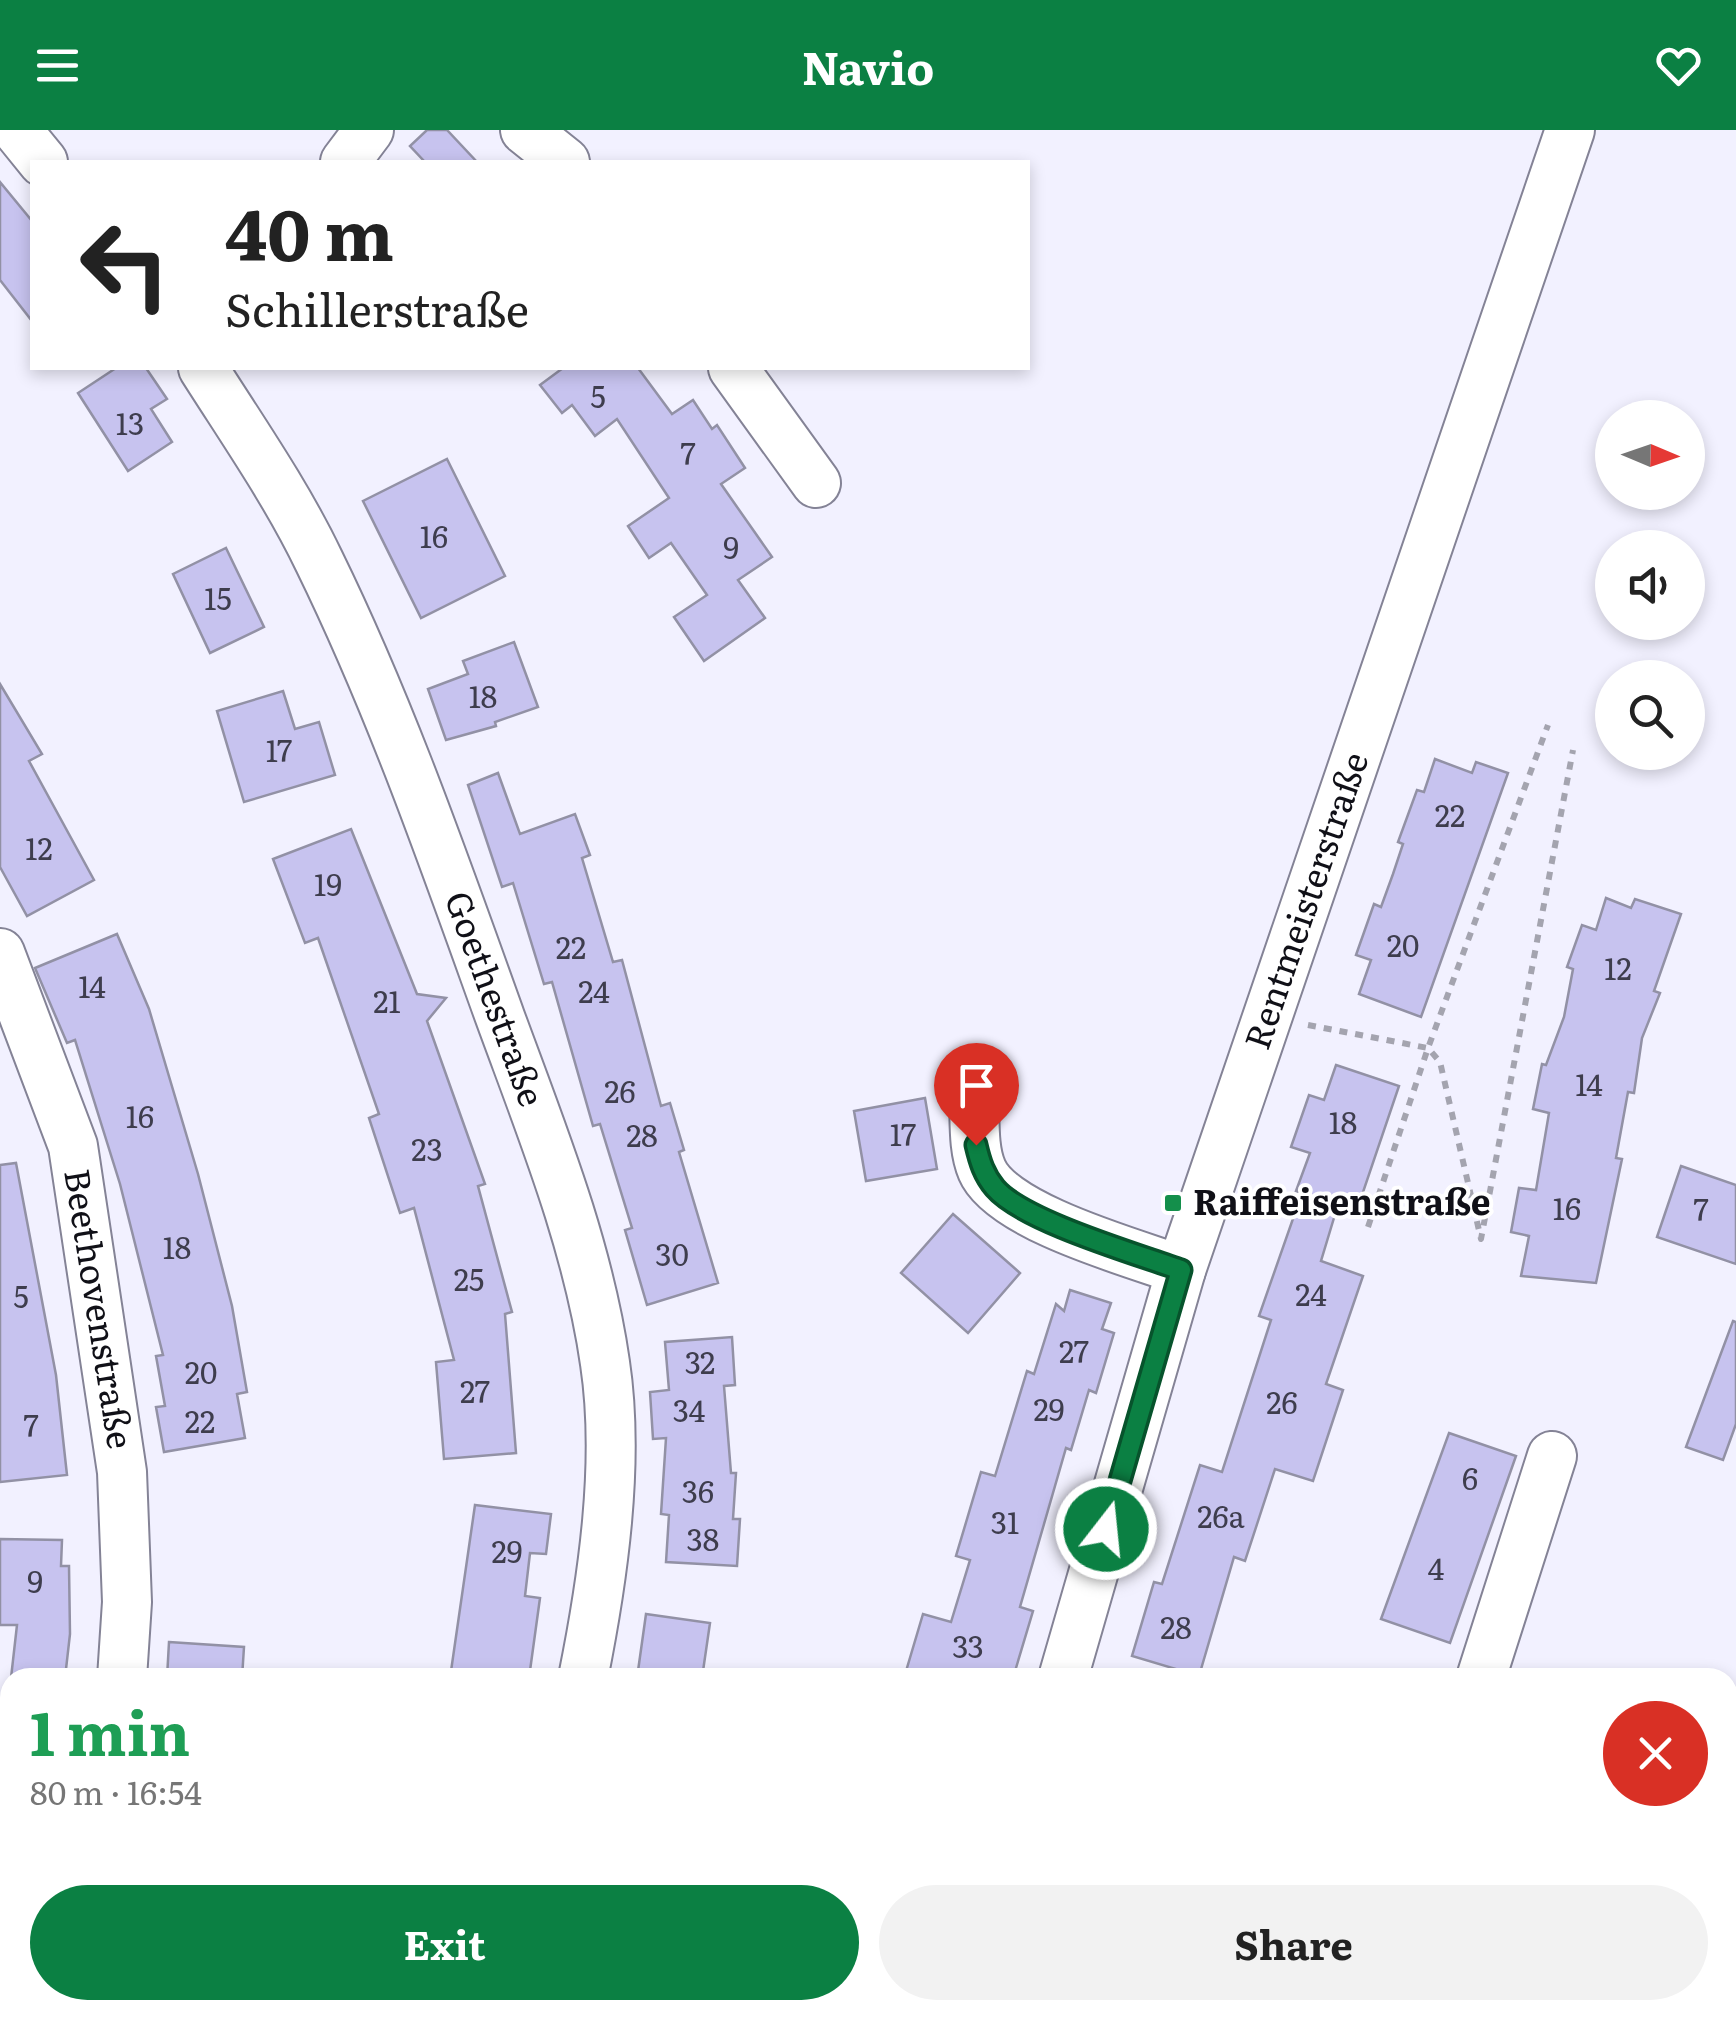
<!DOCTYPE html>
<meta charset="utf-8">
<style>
:root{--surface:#fff;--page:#f2f2f2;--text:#222;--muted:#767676;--accent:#0b8043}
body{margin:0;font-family:Literata,serif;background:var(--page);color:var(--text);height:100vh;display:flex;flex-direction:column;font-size:38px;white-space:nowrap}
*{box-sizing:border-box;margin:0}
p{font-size:32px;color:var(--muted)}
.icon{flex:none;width:55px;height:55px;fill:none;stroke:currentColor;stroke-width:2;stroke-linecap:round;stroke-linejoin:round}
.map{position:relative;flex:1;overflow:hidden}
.drawer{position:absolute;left:0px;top:1538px;width:1738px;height:352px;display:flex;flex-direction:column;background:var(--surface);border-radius:30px 30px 0 0;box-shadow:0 5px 15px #0003}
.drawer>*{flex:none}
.guide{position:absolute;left:30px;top:30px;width:1000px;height:210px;border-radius:0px;box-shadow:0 5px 15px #0003;background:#fff;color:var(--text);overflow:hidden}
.needle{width:65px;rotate:92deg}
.buttons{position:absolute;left:1595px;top:270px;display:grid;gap:20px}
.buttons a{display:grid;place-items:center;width:110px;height:110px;border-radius:50%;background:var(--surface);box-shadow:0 5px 15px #0003;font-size:50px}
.pin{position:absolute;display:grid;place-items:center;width:85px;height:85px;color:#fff;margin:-102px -42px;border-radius:50% 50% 50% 0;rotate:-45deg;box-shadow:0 0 10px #0007}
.pin .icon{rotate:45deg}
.me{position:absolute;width:110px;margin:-55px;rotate:16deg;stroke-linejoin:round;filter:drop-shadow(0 0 8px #0008)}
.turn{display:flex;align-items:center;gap:35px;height:210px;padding:0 30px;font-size:45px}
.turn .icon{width:130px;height:130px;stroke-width:2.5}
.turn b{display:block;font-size:70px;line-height:85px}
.round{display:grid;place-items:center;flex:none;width:105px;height:105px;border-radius:52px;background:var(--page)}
.overview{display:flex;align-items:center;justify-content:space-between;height:170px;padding:0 30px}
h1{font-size:60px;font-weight:700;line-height:75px;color:#1e9e55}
.primary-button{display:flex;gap:20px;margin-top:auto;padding:20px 30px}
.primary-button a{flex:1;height:115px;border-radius:60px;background:var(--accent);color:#fff;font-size:40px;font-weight:700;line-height:115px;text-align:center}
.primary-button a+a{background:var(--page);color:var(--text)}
header{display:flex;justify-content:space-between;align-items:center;height:130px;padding:0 30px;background:var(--accent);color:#fff;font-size:45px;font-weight:700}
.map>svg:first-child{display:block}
.green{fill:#cdead3}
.building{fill:#c7c3ef;stroke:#9291a5;stroke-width:2.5}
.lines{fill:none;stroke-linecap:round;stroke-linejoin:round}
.minor-casing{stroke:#848396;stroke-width:52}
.path{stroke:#a4a4af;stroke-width:6;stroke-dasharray:8 8;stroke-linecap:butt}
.minor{stroke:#fff;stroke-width:48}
.route-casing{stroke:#07532c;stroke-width:25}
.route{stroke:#0b8043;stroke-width:18}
.poi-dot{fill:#148f4b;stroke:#fff;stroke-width:4}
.labels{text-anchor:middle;stroke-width:8;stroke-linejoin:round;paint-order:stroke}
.number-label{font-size:30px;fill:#3e3d4d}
.street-label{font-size:35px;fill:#101017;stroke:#fff}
.poi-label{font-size:35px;font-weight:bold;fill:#101017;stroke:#fff;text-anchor:start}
</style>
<header><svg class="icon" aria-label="menu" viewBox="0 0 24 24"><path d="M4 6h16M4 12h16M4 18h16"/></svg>Navio<svg class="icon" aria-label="heart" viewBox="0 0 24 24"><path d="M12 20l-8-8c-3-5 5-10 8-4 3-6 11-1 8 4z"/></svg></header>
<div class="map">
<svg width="1736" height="1889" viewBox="0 0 1736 1889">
<rect width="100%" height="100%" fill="#f2f1ff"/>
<!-- green -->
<polygon class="green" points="0,1772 10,1777 10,1880 261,1880 283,1889 0,1889"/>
<!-- building -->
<g class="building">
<polygon points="427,0 447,0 477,32 425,32 410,16"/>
<polygon points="0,52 32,91 32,191 0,150"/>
<polygon points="116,238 146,238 167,269 151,279 172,312 128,341 78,263"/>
<polygon points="563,238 638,238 672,284 693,270 712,299 717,295 745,338 721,354 772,427 738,450 765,488 704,531 674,487 707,465 671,413 649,428 628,396 669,368 617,289 595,306 572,275 562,283 540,255"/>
<polygon points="447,329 505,446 421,488 363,371"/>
<polygon points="226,418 264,497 210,523 173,444"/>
<polygon points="514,512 538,577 495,592 496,596 446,610 428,559 468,544 463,531"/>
<polygon points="0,554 42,624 29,631 94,750 27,786 0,737"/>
<polygon points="283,561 295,599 319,592 335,645 244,672 217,581"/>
<polygon points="1435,629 1472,643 1476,632 1508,643 1421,887 1359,864 1371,830 1356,825 1374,774 1381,777 1393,744 1403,714 1398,712 1417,660 1424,662"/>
<polygon points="498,643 520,704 575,684 590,725 582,728 613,832 622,830 661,976 670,973 684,1020 679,1022 718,1153 647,1175 625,1100 632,1098 600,994 593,996 552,852 544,854 513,753 502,757 468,655"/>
<polygon points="351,699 417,864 446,868 427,891 485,1054 478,1056 512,1182 505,1184 516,1323 444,1329 436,1232 454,1230 414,1078 400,1083 369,988 379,984 318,808 305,813 273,729"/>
<polygon points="1606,768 1631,778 1635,769 1681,784 1654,861 1660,863 1642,908 1634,963 1628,962 1616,1028 1622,1029 1596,1153 1521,1146 1529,1106 1511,1102 1519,1058 1536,1060 1549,983 1533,979 1542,934 1546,935 1564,887 1573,839 1567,837 1582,795 1596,800"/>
<polygon points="117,804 149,879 198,1044 232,1176 247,1262 237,1264 245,1308 164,1322 156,1277 165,1276 156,1226 163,1225 120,1054 75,910 67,913 35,838"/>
<polygon points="1336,935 1399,956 1359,1074 1340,1068 1321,1131 1363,1146 1326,1254 1343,1260 1313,1351 1275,1339 1245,1431 1234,1427 1199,1546 1132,1526 1154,1452 1162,1454 1200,1335 1222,1342 1271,1190 1259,1186 1302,1063 1296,1061 1310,1023 1291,1017 1309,965 1324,970"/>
<polygon points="925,968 937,1039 866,1051 854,981"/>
<polygon points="16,1033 56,1245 67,1345 0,1352 0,1035"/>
<polygon points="1681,1036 1736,1055 1736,1134 1657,1107"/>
<polygon points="953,1084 1020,1143 968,1203 901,1143"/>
<polygon points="1070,1160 1111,1173 1102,1199 1114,1203 1096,1263 1089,1260 1071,1320 1066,1318 1020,1477 1033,1481 1013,1548 904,1548 923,1484 951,1492 970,1430 956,1426 981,1342 995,1346 1027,1241 1034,1244 1056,1174 1064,1181"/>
<polygon points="1733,1191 1736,1192 1736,1294 1723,1330 1686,1317"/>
<polygon points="732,1207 735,1255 724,1256 731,1343 736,1343 733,1389 740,1389 737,1436 666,1432 669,1385 661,1384 666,1308 653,1309 650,1262 669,1260 665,1212"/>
<polygon points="1449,1303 1516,1326 1450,1513 1381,1489"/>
<polygon points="475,1375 551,1384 546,1424 530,1423 525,1466 540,1468 529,1548 450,1548"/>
<polygon points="0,1409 62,1410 61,1436 69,1436 70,1504 65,1548 11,1548 17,1495 0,1495"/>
<polygon points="646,1484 710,1493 702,1548 637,1548"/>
<polygon points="169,1512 244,1517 242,1548 167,1548"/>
</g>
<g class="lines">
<!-- minor casing -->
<g class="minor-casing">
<g id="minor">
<polyline points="17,0 43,32"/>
<polyline points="525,0 565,32"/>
<polyline points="345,32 369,0"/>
<path d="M203,238C243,301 287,364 319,431C391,578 445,734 500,887C541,999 588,1114 605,1233C620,1332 603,1449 583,1548"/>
<polyline points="733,238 816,353"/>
<polyline points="0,823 73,1016 122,1342 127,1472 122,1548"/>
<path d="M974,970C975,992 973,1019 982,1040C1002,1087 1133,1123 1181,1140"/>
<polyline points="1063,1548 1181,1140 1570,0"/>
<polyline points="1481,1548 1552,1326"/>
<polyline points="0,1739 10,1743"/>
<polyline points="329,1880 350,1889"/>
<polyline points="1481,1880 1511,1889"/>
<polyline points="492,1889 495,1880"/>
<polyline points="966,1889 968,1880"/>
</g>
</g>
<!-- path -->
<g class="path">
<polyline points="1308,895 1428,918 1440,932 1481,1109 1573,620"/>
<polyline points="1368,1097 1428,918 1548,595"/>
<polyline points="0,1828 10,1798"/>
<polyline points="0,1866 10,1868"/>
<polyline points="37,1880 57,1889"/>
</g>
<!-- minor -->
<use href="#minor" class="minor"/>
</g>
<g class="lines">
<!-- route casing -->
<g class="route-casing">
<path id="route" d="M976,1015C980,1032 984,1045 995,1058C1023,1091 1137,1124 1181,1140L1106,1399"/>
</g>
<!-- route -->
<use href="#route" class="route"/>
</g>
<!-- markers -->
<rect class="poi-dot" x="1163" y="1063" width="20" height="20" rx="5"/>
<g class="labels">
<!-- number labels -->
<g class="number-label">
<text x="598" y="278">5</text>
<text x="130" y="305">13</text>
<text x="688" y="335">7</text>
<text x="434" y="418">16</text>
<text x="731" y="429">9</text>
<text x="218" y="480">15</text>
<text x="483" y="578">18</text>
<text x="279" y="632">17</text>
<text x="1450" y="697">22</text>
<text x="39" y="730">12</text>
<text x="328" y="766">19</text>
<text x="1403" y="827">20</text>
<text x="571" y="829">22</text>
<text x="1618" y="850">12</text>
<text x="92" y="868">14</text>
<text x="594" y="873">24</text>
<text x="387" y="883">21</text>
<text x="1589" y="966">14</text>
<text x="620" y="973">26</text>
<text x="140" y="998">16</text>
<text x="1343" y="1004">18</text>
<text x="903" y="1016">17</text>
<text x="642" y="1017">28</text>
<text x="427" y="1031">23</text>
<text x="1567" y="1090">16</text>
<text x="1701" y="1091">7</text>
<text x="177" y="1129">18</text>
<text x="672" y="1136">30</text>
<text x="469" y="1161">25</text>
<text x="1311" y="1176">24</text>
<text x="21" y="1178">5</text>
<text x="1074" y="1233">27</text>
<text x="700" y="1244">32</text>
<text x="201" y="1254">20</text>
<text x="475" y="1273">27</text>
<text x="1282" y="1284">26</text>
<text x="1049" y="1291">29</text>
<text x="689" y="1292">34</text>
<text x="200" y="1303">22</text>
<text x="31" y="1307">7</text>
<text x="1470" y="1360">6</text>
<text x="698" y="1373">36</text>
<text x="1221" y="1398">26a</text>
<text x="1005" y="1404">31</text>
<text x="703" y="1421">38</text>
<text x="507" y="1433">29</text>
<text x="1436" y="1450">4</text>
<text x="35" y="1463">9</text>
<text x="1176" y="1509">28</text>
<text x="968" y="1528">33</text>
</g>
<!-- street labels -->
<g class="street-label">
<text transform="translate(1307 771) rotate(-71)" y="12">Rentmeisterstraße</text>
<text transform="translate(494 869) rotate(70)" y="12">Goethestraße</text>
<text transform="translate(98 1179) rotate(81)" y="12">Beethovenstraße</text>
</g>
<!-- poi labels -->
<g class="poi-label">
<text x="1193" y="1085">Raiffeisenstraße</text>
</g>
</g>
</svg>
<div class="buttons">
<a><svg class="needle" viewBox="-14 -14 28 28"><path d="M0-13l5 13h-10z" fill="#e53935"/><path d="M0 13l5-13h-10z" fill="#767676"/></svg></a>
<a><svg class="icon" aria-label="sound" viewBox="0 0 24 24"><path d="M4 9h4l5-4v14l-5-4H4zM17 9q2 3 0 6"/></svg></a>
<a><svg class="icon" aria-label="search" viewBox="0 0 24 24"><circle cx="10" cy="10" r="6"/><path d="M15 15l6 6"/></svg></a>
</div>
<div class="pin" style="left:976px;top:1015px;background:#d93025"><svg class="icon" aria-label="arrive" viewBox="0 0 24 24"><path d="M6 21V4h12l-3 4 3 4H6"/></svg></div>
<svg class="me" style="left:1106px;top:1399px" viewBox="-20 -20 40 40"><circle r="17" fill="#0b8043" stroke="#fff" stroke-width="3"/><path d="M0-11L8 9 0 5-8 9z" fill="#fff"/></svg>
<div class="guide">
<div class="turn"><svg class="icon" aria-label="left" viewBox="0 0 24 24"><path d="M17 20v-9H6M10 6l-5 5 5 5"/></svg><div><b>40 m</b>Schillerstraße</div></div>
</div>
<section class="drawer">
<div class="overview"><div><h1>1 min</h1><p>80 m · 16:54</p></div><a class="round" style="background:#d93025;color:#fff"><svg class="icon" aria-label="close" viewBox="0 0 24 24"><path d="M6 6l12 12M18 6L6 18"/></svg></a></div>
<div class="primary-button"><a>Exit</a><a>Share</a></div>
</section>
</div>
